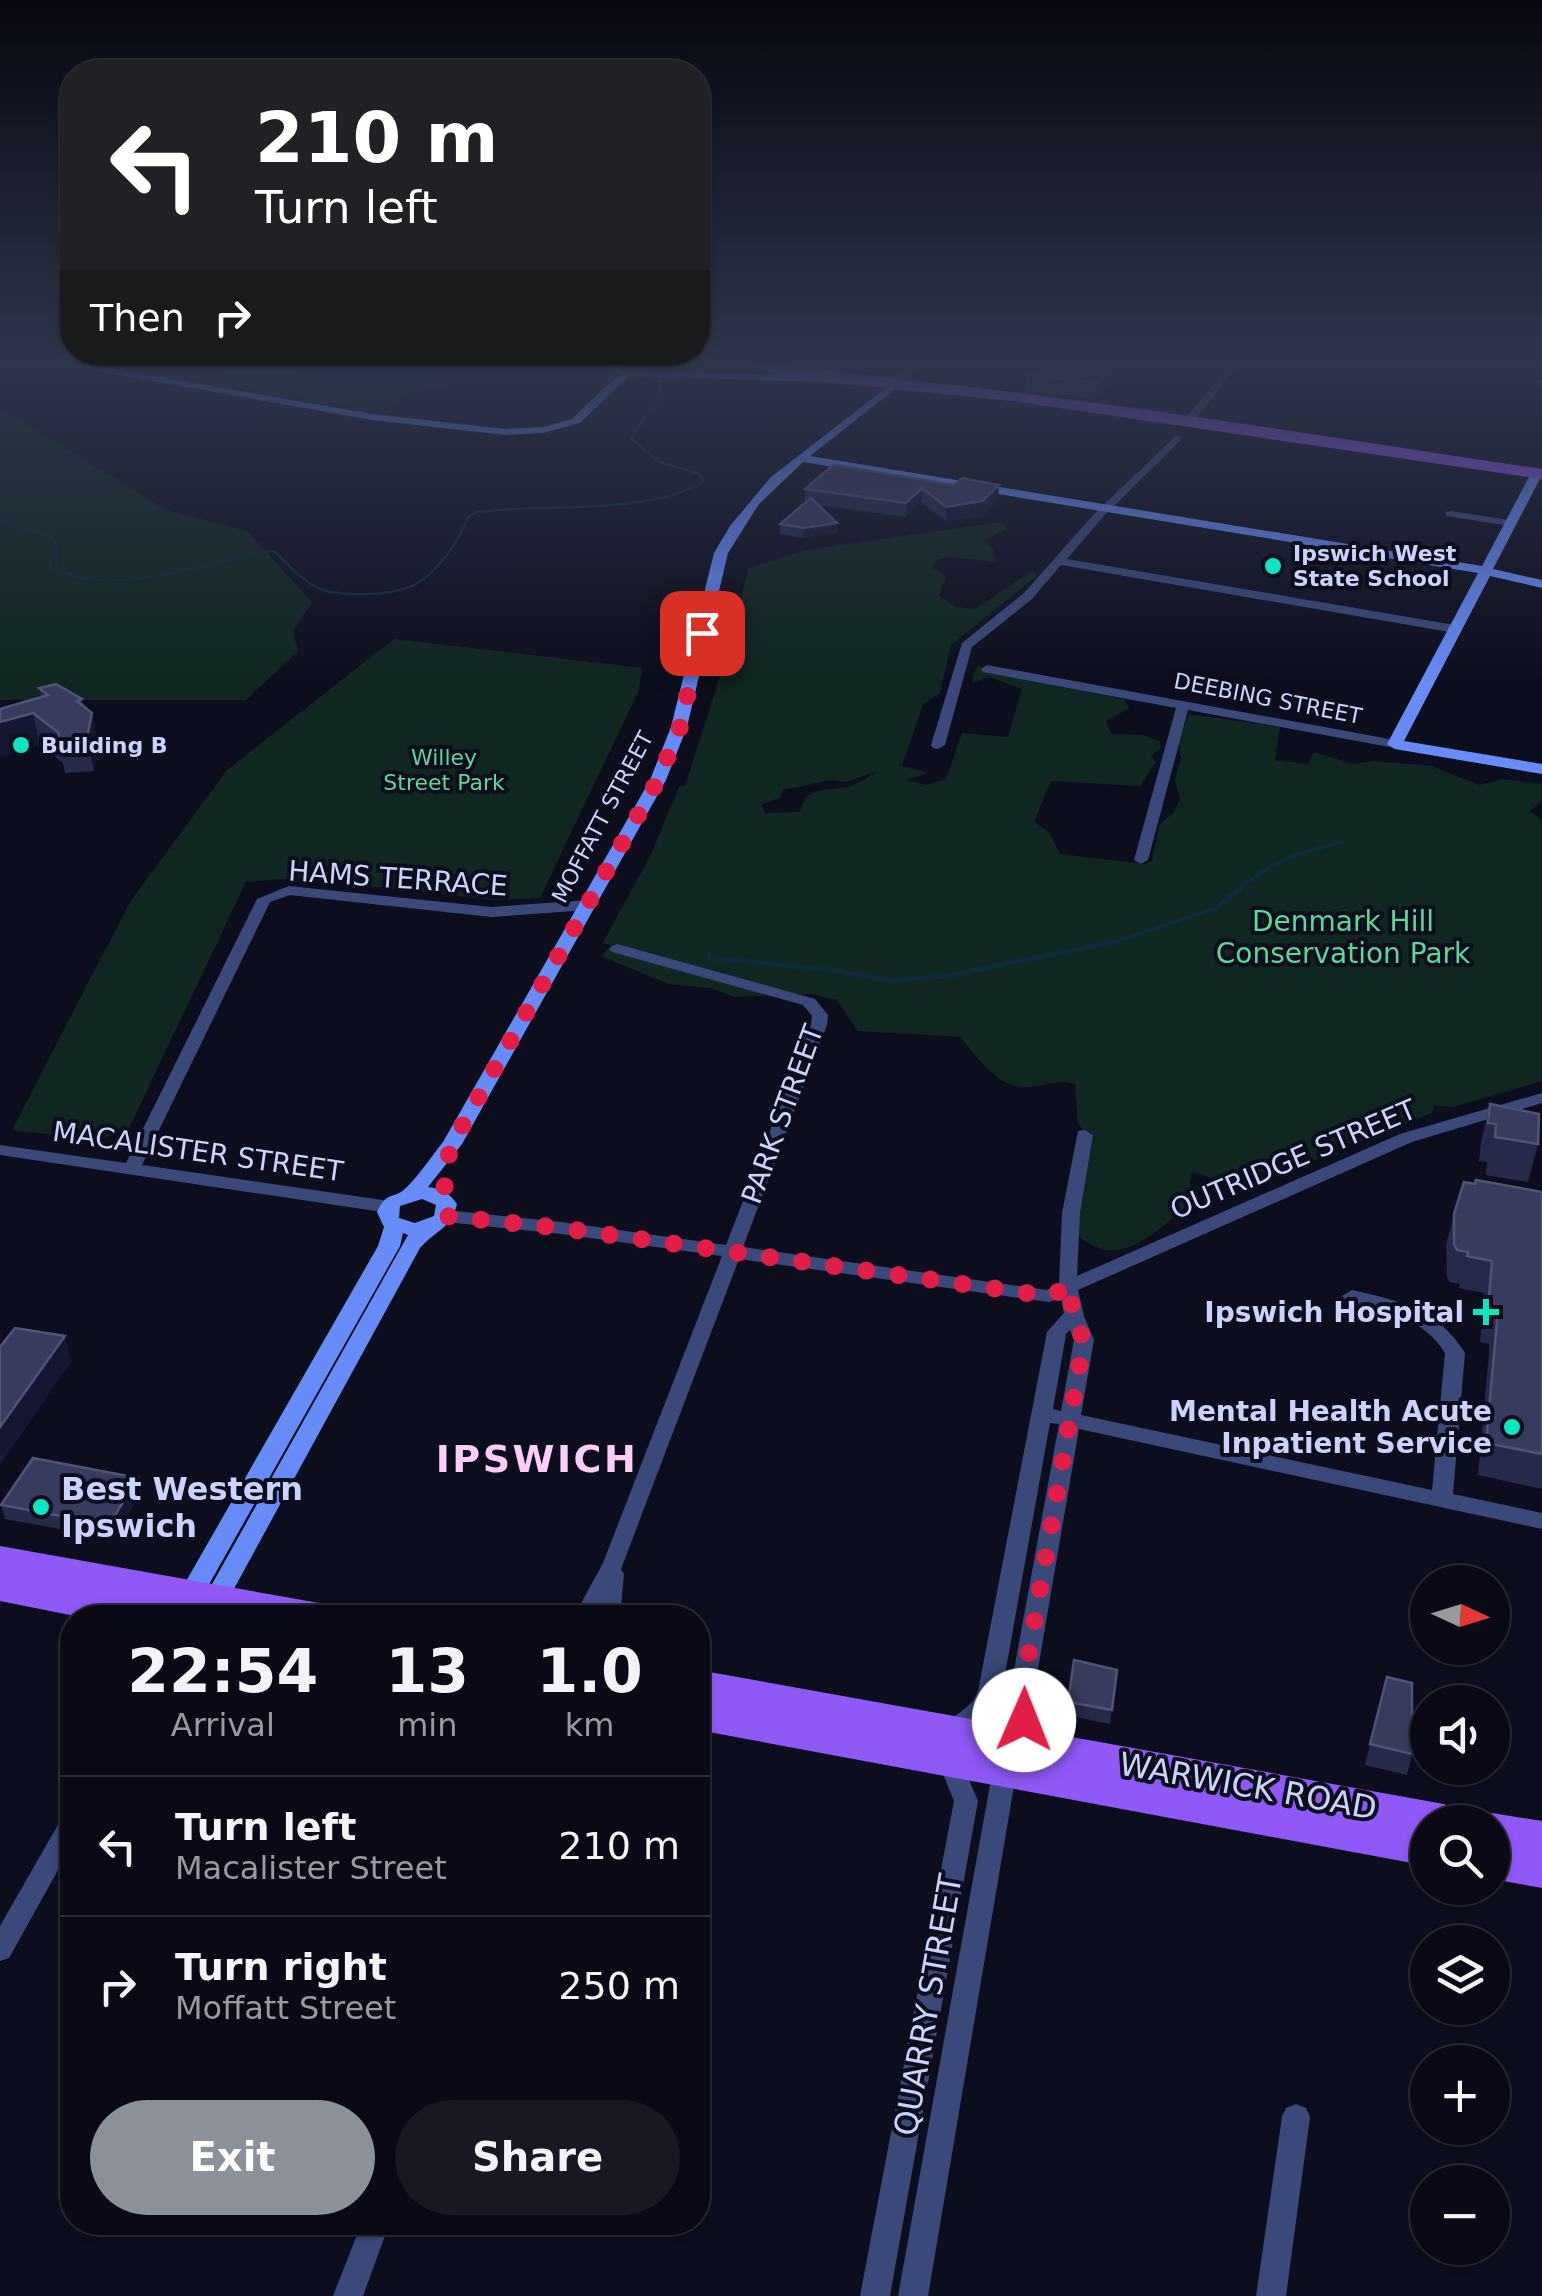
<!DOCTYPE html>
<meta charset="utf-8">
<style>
:root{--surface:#0a0a16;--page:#181823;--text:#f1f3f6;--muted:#999aa1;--line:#2a2b35;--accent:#8c9099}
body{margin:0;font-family:"DejaVu Sans",sans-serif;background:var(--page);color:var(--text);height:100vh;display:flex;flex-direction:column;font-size:38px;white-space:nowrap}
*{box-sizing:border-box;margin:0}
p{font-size:32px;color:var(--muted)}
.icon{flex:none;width:55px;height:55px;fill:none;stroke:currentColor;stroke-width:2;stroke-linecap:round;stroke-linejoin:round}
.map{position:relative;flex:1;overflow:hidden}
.panel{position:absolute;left:60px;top:1605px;width:650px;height:630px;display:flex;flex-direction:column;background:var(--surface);border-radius:40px;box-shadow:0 2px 8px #0004,0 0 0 2px var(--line)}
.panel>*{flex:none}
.hud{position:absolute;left:60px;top:60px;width:650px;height:305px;border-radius:40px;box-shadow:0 2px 8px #0004,0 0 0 2px var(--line);background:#202124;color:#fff;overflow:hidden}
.needle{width:65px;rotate:94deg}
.buttons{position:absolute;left:1410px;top:1565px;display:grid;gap:20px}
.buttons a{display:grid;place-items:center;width:100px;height:100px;border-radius:50%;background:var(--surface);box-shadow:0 2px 8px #0004,0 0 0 2px var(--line);font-size:50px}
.pin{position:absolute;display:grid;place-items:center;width:85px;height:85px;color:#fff;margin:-42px;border-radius:20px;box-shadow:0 5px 15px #0006}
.me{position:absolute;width:110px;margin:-55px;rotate:1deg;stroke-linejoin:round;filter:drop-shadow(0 0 8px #0008)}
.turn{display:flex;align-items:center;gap:35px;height:210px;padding:0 30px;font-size:45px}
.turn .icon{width:130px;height:130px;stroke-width:2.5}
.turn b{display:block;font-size:70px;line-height:85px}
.then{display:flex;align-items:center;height:95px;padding:0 30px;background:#0003;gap:20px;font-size:38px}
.eta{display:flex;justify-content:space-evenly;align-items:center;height:170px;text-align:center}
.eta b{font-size:60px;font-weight:800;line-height:70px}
.action{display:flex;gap:20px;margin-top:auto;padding:20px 30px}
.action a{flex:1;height:115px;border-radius:60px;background:var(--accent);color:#fff;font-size:40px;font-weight:800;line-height:115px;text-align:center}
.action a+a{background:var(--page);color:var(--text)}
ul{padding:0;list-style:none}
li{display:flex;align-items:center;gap:30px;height:140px;padding:0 30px;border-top:2px solid var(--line)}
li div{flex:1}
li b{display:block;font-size:38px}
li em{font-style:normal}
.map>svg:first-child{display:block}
.green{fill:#102620;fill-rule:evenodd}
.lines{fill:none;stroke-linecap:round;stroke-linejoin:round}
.stream-far2{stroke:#0d2b3c;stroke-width:2.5}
.stream-far1{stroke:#0d2b3c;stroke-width:4}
.stream{stroke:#0d2b3c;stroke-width:5}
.river{fill:#0d2b3c;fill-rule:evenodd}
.street{fill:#3a497a;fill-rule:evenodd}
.secondary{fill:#678bf7;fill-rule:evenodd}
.primary{fill:#9058f6;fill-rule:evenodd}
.wall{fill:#26294a}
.shaded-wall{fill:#151630}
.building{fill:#383b5d;stroke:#4f5376;stroke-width:2.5}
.route{stroke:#e11d48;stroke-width:18;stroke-dasharray:0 32.4}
.poi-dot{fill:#0ce7c1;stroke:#0d0e1d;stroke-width:4}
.labels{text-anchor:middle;stroke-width:8;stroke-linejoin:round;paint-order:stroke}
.far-poi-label{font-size:22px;font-weight:bold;fill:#cbd3fc;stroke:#0d0e1d;text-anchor:start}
.far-street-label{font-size:22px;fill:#cbd3fc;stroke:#0d0e1d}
.far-park-label{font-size:22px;fill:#5cd797;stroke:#0d0e1d}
.street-label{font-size:28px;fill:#cbd3fc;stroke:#0d0e1d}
.park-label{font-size:28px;fill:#5cd797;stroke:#0d0e1d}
.poi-label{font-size:28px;font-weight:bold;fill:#cbd3fc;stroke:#0d0e1d;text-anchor:end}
.near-poi-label{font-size:32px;font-weight:bold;fill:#cbd3fc;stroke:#0d0e1d;text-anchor:start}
.near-street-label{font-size:32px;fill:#cbd3fc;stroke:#0d0e1d}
.district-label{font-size:38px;font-weight:bold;letter-spacing:2.5px;fill:#fccdf8;stroke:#0d0e1d}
</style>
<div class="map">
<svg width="1542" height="2296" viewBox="0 0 1542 2296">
<rect width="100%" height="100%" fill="#0d0e1d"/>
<!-- green -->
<g class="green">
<polygon points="234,363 316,375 424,374 442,379 448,389 408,393 389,408 361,410 205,382"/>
<polygon points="0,408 166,510 247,531 312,602 293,631 298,651 246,700 0,700"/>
<path d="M1002,522L1008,528L983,541L992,548L996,562L950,557L936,560L932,567L946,576L939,596L956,607L975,609L1032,571L1038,575L951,645L940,693L923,704L902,766L928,773L906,780L927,785L946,779L962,733L1008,737L1022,689L989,677L972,683L977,665L987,671L1124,699L1129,708L1106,721L1111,734L1143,735L1160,741V749L1151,756L1156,762L1140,786L1051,781L1034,822L1049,832L1060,854L1145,864L1152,860L1159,825L1175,811L1180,798L1175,781L1181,757L1178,742L1189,714L1280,727L1275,760L1308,764L1314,752L1353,764L1373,761L1432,766L1479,785L1503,779L1542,784V800L1530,811L1542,820V1081L1453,1107L1434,1105L1432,1113L1358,1144H1339L1337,1155C1305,1164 1258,1168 1232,1184L1192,1172L1190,1184L1199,1197C1157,1228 1120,1277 1074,1232L1089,1137L1078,1124L1075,1084C1056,1079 1047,1086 1028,1087C998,1090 978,1057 960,1037L858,1031L837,1000L810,994L735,997L711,988L668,984L601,956L611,946L603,943L651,854L679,787L685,786L735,629L748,568L806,550ZM877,771C868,777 858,784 847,787C827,791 804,786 800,812L765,813L762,805L781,797L783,790L831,780L846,782Z"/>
<polygon points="394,639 642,668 639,690 540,898 492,900 296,878 246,882 129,1128 99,1140 12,1130 130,902 227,770"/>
</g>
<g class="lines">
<!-- stream-far2 -->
<path class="stream-far2" d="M0,520L50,536L57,545L56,569C120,600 207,559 274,551C286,562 301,580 316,587C339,598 393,596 416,584C437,573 460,539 468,517L477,512C544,503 645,516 703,482L700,474L657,461L631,438L659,396L662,369L669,360"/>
<!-- stream-far1 -->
<path class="stream-far1" d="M1239,889C1271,863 1299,851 1340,843"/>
<!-- stream -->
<polyline class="stream" points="709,953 710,958 834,970 891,981 946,976 1118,941 1216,908 1242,887"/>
<!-- river -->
<path class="river" d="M272,360H325C313,368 284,368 272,360Z"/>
<!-- street -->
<g class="street">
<polygon points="916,360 926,360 903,380 897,380 897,376"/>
<polygon points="1234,360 1243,360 1192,423 1184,423 1184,419"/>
<polygon points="1542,379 1542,385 1535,382 1537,380"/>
<polygon points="1177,435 1182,438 1181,440 1103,517 1067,559 1455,625 1461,629 1455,633 1061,565 1032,599 972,647 945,745 938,749 933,748 931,745 962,643 1024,593 1095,513"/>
<polygon points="1450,511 1510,520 1516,523 1510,526 1446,516 1446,512"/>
<polygon points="987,665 1395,740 1402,744 1395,748 1188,710 1148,860 1141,864 1134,860 1176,708 983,672 981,669"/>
<polygon points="289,886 491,907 588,900 596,905 588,910 491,917 290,895 270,902 142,1165 389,1201 395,1203 398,1207 395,1211 389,1213 0,1155 0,1145 126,1163 257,899"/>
<path d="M617,944L815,999L828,1015L827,1025L743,1247L1047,1290L1059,1284L1062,1213L1078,1131L1084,1130L1093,1135L1080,1213L1077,1276L1400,1134L1542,1093V1103L1412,1142L1078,1290L1084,1316L1094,1340L1081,1415L1432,1490L1445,1353C1423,1317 1383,1310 1345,1300L1342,1296L1352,1290C1400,1301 1437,1308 1465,1353L1453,1494L1542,1513V1529L1079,1429L1034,1692L1038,1730L1049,1747L1045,1754C1014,1764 1013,1712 1010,1692L1059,1424L1050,1423L1002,1691C992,1715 979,1730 954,1738L946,1736L942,1729C951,1714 970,1712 978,1691L1047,1332L1064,1313L1061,1298L1049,1302L739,1259L621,1569L624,1574L620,1618H598V1612L595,1618H573L603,1563L722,1256L561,1234L446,1222L437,1216L446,1210L561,1222L726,1245L811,1025L812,1016L803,1005L612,952L609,949L612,946ZM1070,1330L1074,1340L1061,1411L1053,1409L1066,1334Z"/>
<polygon points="949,1749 957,1752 978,1801 890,2296 860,2296 954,1801 937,1759 941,1752"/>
<polygon points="1005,1758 1013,1761 1017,1768 928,2296 898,2296 993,1768 997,1761"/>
<polygon points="72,1813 72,1845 9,1958 0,1961 0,1926 63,1816"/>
<polygon points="1296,2104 1306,2108 1310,2117 1286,2296 1256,2296 1282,2117 1286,2108"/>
<polygon points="362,2222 390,2222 363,2296 333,2296"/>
</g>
<!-- secondary -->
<g class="secondary">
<polygon points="35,360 62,360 372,414 505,429 543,427 572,419 619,374 594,360 609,360 628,370 817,376 823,379 817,382 629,376 580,423 543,433 505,435 372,420"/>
<path d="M895,381L901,384L899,386L810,456L1482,566L1531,473L1541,470L1542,475L1493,569L1542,580V588L1490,576L1404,741L1542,764V774L1395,749L1387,744L1478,573L803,462L759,504L728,553L687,727L666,780L462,1144L428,1187C441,1189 450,1193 457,1204C451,1229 437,1229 420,1248L218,1618H193L408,1235L403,1233L400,1246L190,1618H165L378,1246L384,1227L377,1212C388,1189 393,1201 407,1187C420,1174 431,1157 443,1142L650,780L671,727L714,553L730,526L771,477ZM422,1199L436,1205L434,1216L415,1223L399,1218L400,1206Z"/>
</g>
<!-- primary -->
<g class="primary">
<path d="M718,360C781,360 845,374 907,380C1120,402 1331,438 1542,469V479L1012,401L804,380Z"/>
<polygon points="0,1546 319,1603 333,1608 338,1618 237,1618 172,1606 184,1618 85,1618 0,1601"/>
<polygon points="698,1670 1444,1804 1459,1810 1465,1822 1428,1822 1428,1866 698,1730"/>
<polygon points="1492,1813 1542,1821 1542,1888 1492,1879 1492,1822 1475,1822"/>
</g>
</g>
<!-- wall -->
<g class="wall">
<polygon points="946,360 982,360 976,366 946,362"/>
<polygon points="1115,365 1113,381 1096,399 1025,390 1026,374"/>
<polygon points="833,465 998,500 982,516 946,521 921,502 905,517 818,505 837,533 804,538 780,534 780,524 805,503 805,489"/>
<polygon points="39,688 82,699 83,706 92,713 98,746 94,771 65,773 63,763 40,745 0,757 41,697"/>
<polygon points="1490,1104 1538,1144 1528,1182 1486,1175 1487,1162 1479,1161 1481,1142"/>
<polygon points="1542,1192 1542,1489 1478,1475 1489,1353 1489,1344 1480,1342 1484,1293 1459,1288 1460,1284 1449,1282 1447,1276 1446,1245 1454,1214"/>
<polygon points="142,1491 113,1539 5,1519 1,1505"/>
<polygon points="72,1631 72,1692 66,1691 60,1670 64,1664 60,1652"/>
<polygon points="1074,1660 1117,1670 1110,1724 1066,1715"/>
<polygon points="1387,1677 1412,1754 1407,1775 1365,1765"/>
</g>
<!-- shaded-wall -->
<g class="shaded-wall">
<polygon points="1115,365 1113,381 1096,399 1097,383"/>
<polygon points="999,485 998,500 982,516 946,521 946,507"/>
<polygon points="922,488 921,502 905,517 906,503"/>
<polygon points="837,523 837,533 804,538 804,528"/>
<polygon points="33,713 40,745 0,757 0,722"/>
<polygon points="92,713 98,746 94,771 87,738"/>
<polygon points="65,1336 71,1362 0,1465 0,1427"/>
<polygon points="138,1478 142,1491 113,1539 109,1525"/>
</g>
<!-- building -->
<g class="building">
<polygon points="1041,360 1081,360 1115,365 1097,383 1026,374"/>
<polygon points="833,465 954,485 962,478 999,485 982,501 946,507 922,488 906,503 805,489"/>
<polygon points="811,498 837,523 804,528 780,524"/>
<polygon points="56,684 82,699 77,701 92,713 87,738 58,740 59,733 33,713 0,722 0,709 48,695 39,688"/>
<polygon points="1490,1104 1539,1114 1538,1144 1495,1137 1496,1124 1488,1123"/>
<polygon points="1476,1180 1542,1192 1542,1454 1486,1443 1497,1321 1497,1312 1488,1310 1492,1261 1467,1256 1468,1252 1457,1250 1454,1244 1454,1214 1464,1182 1475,1184"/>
<polygon points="15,1328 65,1336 0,1427 0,1347"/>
<polygon points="33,1458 138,1478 109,1525 1,1505"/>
<polygon points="87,1606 127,1613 124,1618 81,1618"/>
<polygon points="72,1631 72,1672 60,1670 70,1653 60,1652"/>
<polygon points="1074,1660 1117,1670 1112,1710 1068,1702"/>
<polygon points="1387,1677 1412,1683 1412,1754 1370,1744"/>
</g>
<!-- sky -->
<linearGradient id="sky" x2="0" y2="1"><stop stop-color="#070810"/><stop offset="0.53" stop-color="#2f364c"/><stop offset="1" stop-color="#2f364c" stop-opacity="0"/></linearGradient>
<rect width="1542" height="682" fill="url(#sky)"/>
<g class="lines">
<!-- route -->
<polyline class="route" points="702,633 680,727 658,780 452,1144 444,1172 446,1216 561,1228 1049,1296 1071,1286 1072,1316 1084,1340 1022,1692 1024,1720"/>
</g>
<!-- markers -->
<g class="poi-dot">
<circle cx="1273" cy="566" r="10"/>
<circle cx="21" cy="745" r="10"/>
<path d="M1481 1297h10v10h10v10h-10v10h-10v-10h-10v-10h10z"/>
<circle cx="1512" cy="1427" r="10"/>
<circle cx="41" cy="1507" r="10"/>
</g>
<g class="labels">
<!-- far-poi labels -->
<g class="far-poi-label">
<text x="1293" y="561">Ipswich West<tspan x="1293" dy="25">State School</tspan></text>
<text x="41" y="753">Building B</text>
</g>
<!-- far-street labels -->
<g class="far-street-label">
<text transform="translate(1268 698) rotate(11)" y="8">DEEBING STREET</text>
<text transform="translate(602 817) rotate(-62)" y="8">MOFFATT STREET</text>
</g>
<!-- far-park labels -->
<g class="far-park-label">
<text x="444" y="765">Willey<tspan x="444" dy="25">Street Park</tspan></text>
</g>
<!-- street labels -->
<g class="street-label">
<text transform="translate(398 878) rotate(4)" y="10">HAMS TERRACE</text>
<text transform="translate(782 1114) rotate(-70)" y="10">PARK STREET</text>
<text transform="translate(198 1151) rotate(8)" y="10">MACALISTER STREET</text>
<text transform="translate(1293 1159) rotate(-23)" y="10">OUTRIDGE STREET</text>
</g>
<!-- park labels -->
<g class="park-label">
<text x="1343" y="931">Denmark Hill<tspan x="1343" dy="32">Conservation Park</tspan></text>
</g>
<!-- poi labels -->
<g class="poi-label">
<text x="1464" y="1322">Ipswich Hospital</text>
<text x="1492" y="1421">Mental Health Acute<tspan x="1492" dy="32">Inpatient Service</tspan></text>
</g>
<!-- near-poi labels -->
<g class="near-poi-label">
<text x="61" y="1500">Best Western<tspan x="61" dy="37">Ipswich</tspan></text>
</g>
<!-- near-street labels -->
<g class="near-street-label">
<text transform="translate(1248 1786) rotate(10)" y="11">WARWICK ROAD</text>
<text transform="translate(928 2005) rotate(-80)" y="11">QUARRY STREET</text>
</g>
<!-- district labels -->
<g class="district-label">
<text x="537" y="1472">IPSWICH</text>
</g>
</g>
</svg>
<div class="buttons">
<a><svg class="needle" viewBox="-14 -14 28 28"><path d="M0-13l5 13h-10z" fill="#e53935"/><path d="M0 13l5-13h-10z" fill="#999aa1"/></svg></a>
<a><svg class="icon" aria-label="sound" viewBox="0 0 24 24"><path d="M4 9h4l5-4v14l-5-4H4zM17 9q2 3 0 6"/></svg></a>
<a><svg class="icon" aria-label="search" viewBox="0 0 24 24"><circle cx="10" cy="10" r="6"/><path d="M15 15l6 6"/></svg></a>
<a><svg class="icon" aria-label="layers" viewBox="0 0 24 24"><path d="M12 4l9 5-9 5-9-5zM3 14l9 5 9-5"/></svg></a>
<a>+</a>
<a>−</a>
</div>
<div class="pin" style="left:702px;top:633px;background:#d93025"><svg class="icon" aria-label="arrive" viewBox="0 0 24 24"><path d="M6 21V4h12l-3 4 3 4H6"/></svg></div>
<svg class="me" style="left:1024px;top:1720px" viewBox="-20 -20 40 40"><circle r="19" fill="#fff"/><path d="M0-13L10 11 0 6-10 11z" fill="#e11d48"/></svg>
<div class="hud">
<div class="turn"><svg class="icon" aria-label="left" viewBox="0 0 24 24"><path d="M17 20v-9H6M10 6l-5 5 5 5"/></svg><div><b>210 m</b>Turn left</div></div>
<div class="then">Then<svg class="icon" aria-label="right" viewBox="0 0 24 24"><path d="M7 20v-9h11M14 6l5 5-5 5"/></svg></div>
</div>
<section class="panel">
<div class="eta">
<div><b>22:54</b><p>Arrival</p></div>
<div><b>13</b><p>min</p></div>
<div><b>1.0</b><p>km</p></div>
</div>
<ul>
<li><svg class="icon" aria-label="left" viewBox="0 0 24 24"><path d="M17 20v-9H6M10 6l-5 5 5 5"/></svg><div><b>Turn left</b><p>Macalister Street</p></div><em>210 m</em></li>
<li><svg class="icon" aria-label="right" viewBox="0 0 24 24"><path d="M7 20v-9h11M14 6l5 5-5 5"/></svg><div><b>Turn right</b><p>Moffatt Street</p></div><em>250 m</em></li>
</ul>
<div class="action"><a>Exit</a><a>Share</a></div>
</section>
</div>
